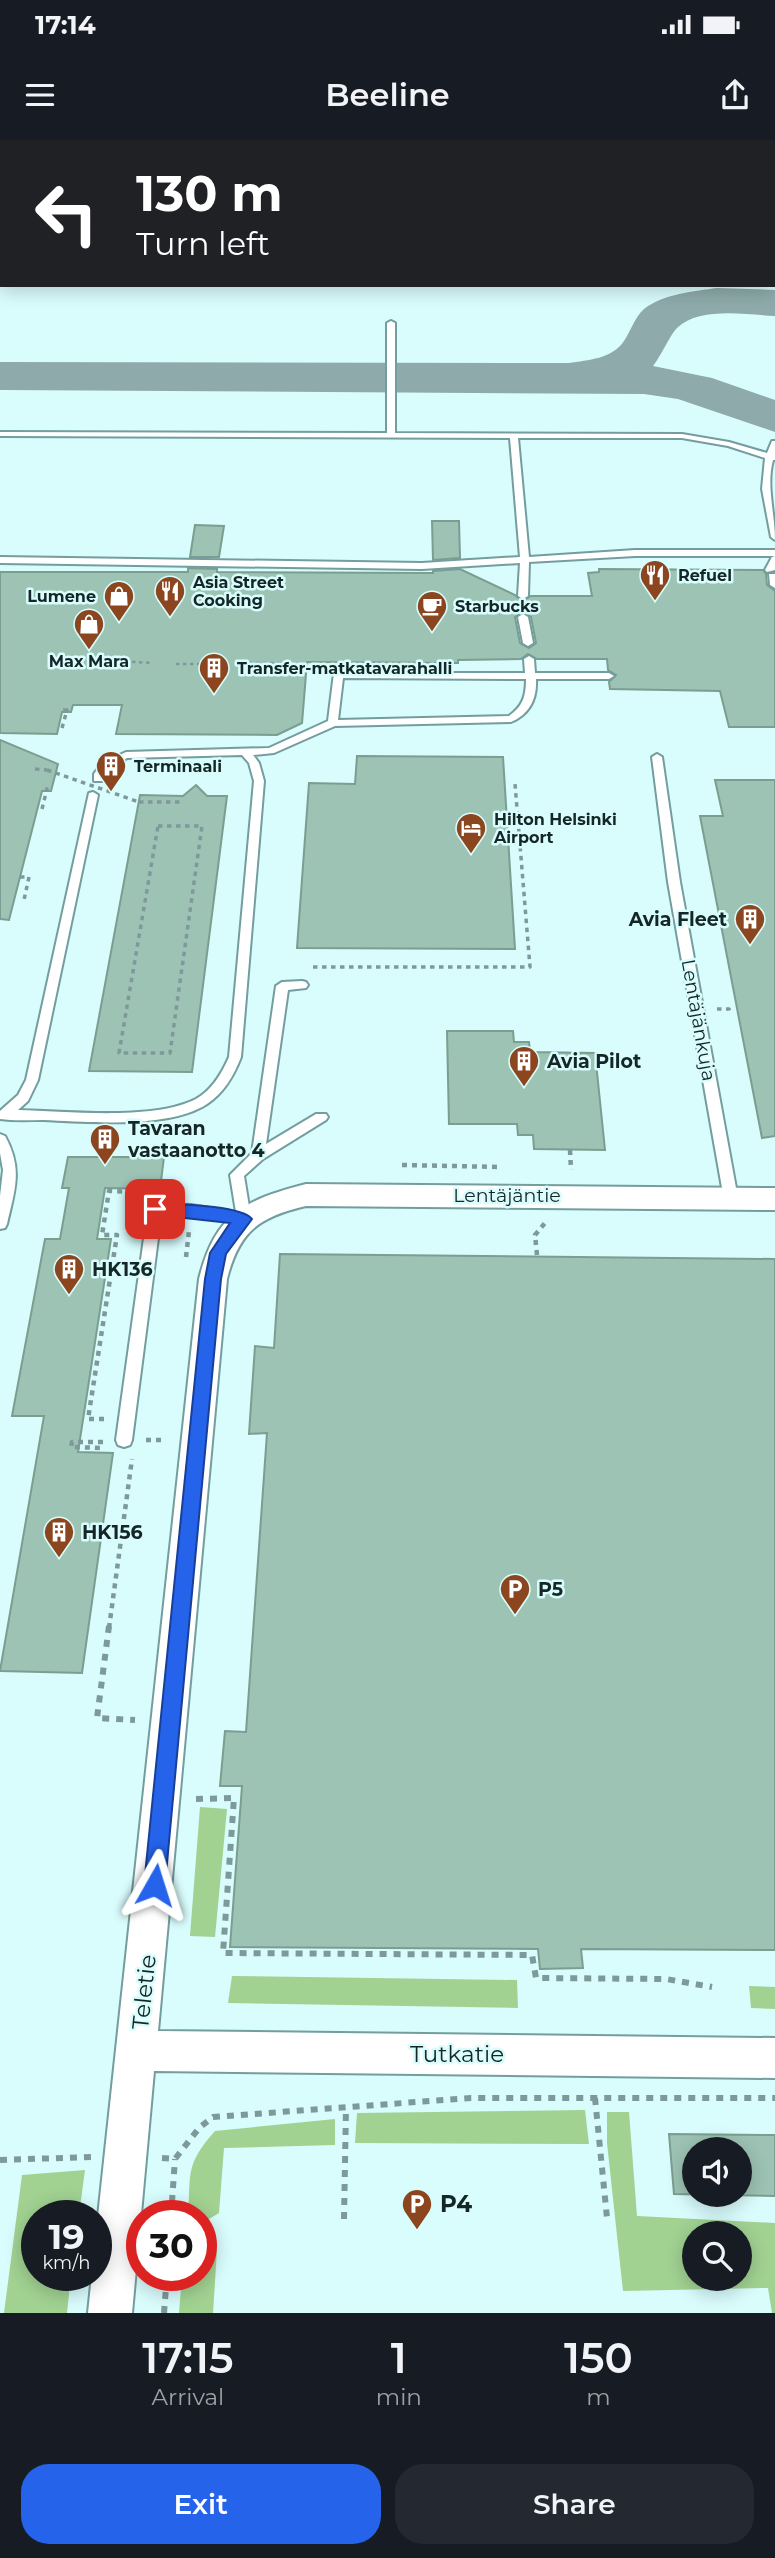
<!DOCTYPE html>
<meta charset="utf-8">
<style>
:root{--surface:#171b24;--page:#242831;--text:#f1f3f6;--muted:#9ea1a6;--accent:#2563eb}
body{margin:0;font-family:Montserrat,sans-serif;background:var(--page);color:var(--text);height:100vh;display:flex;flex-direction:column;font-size:26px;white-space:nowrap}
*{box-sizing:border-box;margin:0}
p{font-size:23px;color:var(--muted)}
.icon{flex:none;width:38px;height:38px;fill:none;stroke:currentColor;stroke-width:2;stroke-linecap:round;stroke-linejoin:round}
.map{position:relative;height:2173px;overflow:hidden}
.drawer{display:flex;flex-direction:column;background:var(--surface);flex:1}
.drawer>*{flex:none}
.guide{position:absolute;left:0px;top:0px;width:775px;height:147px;box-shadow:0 4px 18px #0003;background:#202124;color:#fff;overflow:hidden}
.fabs{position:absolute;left:682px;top:1997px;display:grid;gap:14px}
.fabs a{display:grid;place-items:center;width:70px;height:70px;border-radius:50%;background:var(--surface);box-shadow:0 4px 18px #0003;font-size:35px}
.speed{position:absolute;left:21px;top:2060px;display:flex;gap:14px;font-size:35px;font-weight:700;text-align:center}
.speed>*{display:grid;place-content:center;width:91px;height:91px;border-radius:50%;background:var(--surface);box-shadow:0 4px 18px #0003;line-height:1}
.speed small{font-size:18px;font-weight:400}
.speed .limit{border:10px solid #d22;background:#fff;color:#111}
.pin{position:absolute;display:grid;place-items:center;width:60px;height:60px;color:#fff;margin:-30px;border-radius:14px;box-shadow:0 4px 10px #0006}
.me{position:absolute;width:77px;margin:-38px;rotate:6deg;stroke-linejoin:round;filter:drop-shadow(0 0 5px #0008)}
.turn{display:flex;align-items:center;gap:24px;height:147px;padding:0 21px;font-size:32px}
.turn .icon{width:91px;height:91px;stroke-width:2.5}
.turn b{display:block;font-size:49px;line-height:60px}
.eta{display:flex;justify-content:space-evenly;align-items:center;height:119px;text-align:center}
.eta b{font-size:42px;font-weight:600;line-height:49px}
.action{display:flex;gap:14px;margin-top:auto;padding:14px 21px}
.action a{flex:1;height:80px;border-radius:28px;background:var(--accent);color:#fff;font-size:28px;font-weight:600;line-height:80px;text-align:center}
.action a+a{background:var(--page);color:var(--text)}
.status{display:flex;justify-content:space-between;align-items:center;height:49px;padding:0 35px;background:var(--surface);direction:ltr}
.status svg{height:19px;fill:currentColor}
header{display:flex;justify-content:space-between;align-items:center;height:91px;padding:0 21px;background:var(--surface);font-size:32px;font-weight:600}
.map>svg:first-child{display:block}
.green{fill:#a1d292;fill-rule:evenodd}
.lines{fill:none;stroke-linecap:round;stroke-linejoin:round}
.taxiway{fill:#8eaaaa;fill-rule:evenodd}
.building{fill:#9dc3b4;stroke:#7a9e90;stroke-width:2;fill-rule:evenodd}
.lane-casing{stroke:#739d9e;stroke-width:4}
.street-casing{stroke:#739d9e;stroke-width:4}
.path-far3{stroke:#7e999a;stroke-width:2.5;stroke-dasharray:3.5 3.5;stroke-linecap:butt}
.path-far2{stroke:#7e999a;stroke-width:3.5;stroke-dasharray:4.5 4.5;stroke-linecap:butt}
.path-far1{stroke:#7e999a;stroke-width:4.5;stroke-dasharray:5 5;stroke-linecap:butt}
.path{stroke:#7e999a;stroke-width:6;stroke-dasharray:7 7;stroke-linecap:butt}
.lane{fill:#fff;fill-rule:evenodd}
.street{fill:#fff;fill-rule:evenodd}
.path-bridge{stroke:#7e999a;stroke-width:3.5;stroke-dasharray:4.5 4.5;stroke-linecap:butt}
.route{fill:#2563eb;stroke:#184099;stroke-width:2}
.labels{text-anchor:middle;stroke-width:5;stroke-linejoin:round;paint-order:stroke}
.far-poi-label{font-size:16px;font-weight:bold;fill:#152627;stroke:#d9fcfd;text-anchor:start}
.poi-label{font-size:19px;font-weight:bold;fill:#152627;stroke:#d9fcfd;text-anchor:start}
.street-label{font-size:19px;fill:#152627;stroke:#d9fcfd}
.near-street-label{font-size:23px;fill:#152627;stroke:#d9fcfd}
.near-poi-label{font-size:23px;font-weight:bold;fill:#152627;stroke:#d9fcfd;text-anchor:start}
</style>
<div class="status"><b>17:14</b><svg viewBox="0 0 49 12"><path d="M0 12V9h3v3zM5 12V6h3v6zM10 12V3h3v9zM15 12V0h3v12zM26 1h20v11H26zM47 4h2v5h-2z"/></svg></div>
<header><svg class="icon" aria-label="menu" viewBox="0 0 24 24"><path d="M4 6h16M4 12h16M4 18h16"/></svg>Beeline<svg class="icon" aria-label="share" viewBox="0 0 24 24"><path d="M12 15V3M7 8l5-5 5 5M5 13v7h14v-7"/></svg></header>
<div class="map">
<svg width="775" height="2173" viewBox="0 0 775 2173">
<rect width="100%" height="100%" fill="#d9fcfd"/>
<!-- green -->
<g class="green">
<polygon points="200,1667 227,1669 215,1797 190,1796"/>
<polygon points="232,1836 517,1840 518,1868 228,1863"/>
<polygon points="749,1846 775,1847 775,1869 751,1868"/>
<polygon points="585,1970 589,2004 355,2003 357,1973"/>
<path d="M607,1972H629L637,2076L775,2083V2173H772L768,2148L623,2151L607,2003ZM695,2093H740V2138H695Z"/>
<path d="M335,1979V2005L224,2008L219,2073L209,2079L201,2080V2076L188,2075C191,2032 185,2025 215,1991Z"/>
<polygon points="85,2030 79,2075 37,2076 37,2135 71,2135 67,2173 4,2173 22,2035"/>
<polygon points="201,2107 217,2110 213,2173 179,2173 182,2135 201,2135"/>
</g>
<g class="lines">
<!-- taxiway -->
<g class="taxiway">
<polygon points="259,0 304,0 258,2"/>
<polygon points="579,0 617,0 618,2 580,2"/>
<polygon points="0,78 2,78 0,103"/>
<polygon points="775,84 775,110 774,110 774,85"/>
<path d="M717,148L775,150V176C747,175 700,166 677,188C670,195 661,216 653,226L712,238L775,260V292L678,259L644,254L0,250V222L569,223C588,220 612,219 624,201C631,191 634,178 644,169C663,154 695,151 717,148Z"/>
</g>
</g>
<!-- building -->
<g class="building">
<polygon points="432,381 459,381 460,418 433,420"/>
<polygon points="195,385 224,386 219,417 190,417"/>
<path d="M188,428L217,429V432L433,433V431L460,429L515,455L522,461L531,456H592L588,433L599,432V429L763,430L766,434L767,445L775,451V587H729L720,551L610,549L609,542L616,535L608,530L607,519H537L528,514L521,519L458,520V523L307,522L302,583L277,595L116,594L122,565H73L71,572H62L57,594L0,593V432H188ZM522,472L531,477L536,503L529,508L520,503L515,477Z"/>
<polygon points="0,600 58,624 51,651 42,651 9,780 0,779"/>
<polygon points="357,616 503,617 515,809 297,808 309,643 355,644"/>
<polygon points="715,640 775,640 775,996 762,998 700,676 723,676"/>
<polygon points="196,645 207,656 227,656 192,932 89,931 140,655 183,656"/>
<polygon points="447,891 513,891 514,902 529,902 530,912 595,913 605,1010 534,1009 533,995 518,995 517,984 449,984"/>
<polygon points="68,1017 164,1017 160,1049 105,1048 97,1099 111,1099 78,1312 113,1313 82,1533 0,1531 44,1276 12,1276 45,1099 60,1099 69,1048 62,1048"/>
<polygon points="280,1114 775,1119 775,1810 581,1809 583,1828 540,1829 538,1809 230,1807 242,1646 220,1646 225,1591 246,1592 267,1293 249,1294 255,1206 274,1208"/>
<path d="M669,1994L775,1995V2056L674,2054ZM695,2009H740V2054H695Z"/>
</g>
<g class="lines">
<!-- lane casing -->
<g class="lane-casing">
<g id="lane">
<path d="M391,181L395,183V293L682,294L729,302L767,313L772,301H775V320H773C766,346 775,373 775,400L771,397L762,349L765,318L728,306L682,298H518L529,417L635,410H775V416H635L529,422L528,456L523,459L518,456L520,423L422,429L0,423V417L422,423L520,417L510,298L0,296V292L387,293V183Z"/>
<polygon points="775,416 775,430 767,432 765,430 772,417"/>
<polygon points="769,434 775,434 775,448 770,445"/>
<polygon points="523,474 528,477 533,503 528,506 523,503 518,477"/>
<path d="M529,516L534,519L535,533H609L614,536L609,539H536C537,558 530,574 511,582L335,586L274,613L253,615L259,623L264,641L241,917C234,935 224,953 207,964C169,989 88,982 43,980C29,980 13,981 0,979V971L18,955L26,940L89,653L93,652L98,655L38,940L28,961L18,970C66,971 153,981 196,959C212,950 222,933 229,917L254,641L249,623L242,615L127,618L109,629L102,641H94V634L101,624L126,612L269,608L328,581L334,533H525L524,519ZM343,538L526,539C526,556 523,566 509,576L338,580Z"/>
<polygon points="657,614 662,617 680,742 738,1059 731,1064 724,1059 668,742 652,617"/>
<polygon points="302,841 306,842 308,845 306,848 288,850 266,1004 316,974 326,974 328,977 326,980 263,1019 244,1036 251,1079 249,1083 244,1084 191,1075 161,1075 132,1300 130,1305 124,1307 118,1305 116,1300 148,1069 150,1065 155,1064 191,1065 236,1072 230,1035 252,1013 276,846 282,842"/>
<path d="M0,994L5,996C23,1029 15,1049 7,1084L5,1088L0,1089V1056L3,1030L0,1013Z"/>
</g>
</g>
<!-- street casing -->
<g class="street-casing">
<path id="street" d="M306,1044L775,1048V1070L306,1066C259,1077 239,1091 227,1139L158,1891L775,1898V1938L154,1931L132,2173H88L92,2135H96V2095L199,1139C215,1074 244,1060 306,1044Z"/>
</g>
<!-- path-far3 -->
<g class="path-far3">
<polyline points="118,521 153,523"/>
<polyline points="249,523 280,523 279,528"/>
<polyline points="176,524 206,524"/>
</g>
<!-- path-far2 -->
<g class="path-far2">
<polyline points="62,588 67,570 63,570"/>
<polyline points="35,629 47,630"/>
<polyline points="139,662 184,662"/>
<polyline points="42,669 47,649 43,649"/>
<polygon points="158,686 202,686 170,913 119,913"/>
<polyline points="20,737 29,737 24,760"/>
<polyline points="313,827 530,827 515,644"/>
<polyline points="717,869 729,869 730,873"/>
</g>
<!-- path-far1 -->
<g class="path-far1">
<polyline points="570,1010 571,1030"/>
<polyline points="402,1025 501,1027"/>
<polyline points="537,1115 535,1095 545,1083"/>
<polyline points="186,1117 189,1091"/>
<polyline points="104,1279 88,1279 117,1095 102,1095 109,1051 144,1052"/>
<polyline points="146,1300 166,1300"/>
<polyline points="103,1302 72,1302 71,1307 103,1308"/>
<polyline points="109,1488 132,1319"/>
</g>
<!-- path -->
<g class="path">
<polyline points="109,1486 97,1578 135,1580"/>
<polyline points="196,1659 234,1658 223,1813 532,1815 536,1838 666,1839 712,1847"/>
<polyline points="595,1958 607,2078"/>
<polyline points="162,2018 175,2019 199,1988 213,1977 471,1958 775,1958"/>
<polyline points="0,2020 91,2017"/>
<polyline points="171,2076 175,2019"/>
<polyline points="344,2079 346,1967"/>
<polyline points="164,2173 167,2135"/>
</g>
<!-- lane -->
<use href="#lane" class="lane"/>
<!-- street -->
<use href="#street" class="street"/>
<!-- path-bridge -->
<polyline class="path-bridge" points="47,630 139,662"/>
</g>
<!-- route -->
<path class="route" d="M155,1063C173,1064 242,1065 252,1079L226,1114L221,1139L165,1745L162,1753L155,1756L147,1753L144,1745L205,1139L210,1113L230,1083L149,1074L147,1069L149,1065Z"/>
<!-- icons -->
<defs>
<g id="restaurant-pin" transform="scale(1.575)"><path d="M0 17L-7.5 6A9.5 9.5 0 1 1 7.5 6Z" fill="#8c461f" stroke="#d9fcfd"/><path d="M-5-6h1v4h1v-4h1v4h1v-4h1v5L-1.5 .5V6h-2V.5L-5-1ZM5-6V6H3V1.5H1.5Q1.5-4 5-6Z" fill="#fff"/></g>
<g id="shop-pin" transform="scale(1.575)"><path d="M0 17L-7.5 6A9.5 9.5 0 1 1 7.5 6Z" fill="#8c461f" stroke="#d9fcfd"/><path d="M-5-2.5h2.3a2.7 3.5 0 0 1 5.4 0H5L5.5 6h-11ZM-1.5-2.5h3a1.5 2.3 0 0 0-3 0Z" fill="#fff"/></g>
<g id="cafe-pin" transform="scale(1.575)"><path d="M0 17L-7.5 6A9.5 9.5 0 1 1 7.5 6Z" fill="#8c461f" stroke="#d9fcfd"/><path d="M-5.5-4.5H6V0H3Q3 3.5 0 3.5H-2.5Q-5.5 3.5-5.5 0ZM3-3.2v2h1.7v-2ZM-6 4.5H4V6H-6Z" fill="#fff"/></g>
<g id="building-pin" transform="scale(1.575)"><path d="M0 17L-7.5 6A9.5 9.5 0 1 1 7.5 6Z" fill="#8c461f" stroke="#d9fcfd"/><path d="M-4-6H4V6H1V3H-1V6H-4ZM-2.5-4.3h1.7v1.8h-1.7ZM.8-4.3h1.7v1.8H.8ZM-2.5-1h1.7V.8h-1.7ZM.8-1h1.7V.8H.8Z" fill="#fff"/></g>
<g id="hotel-pin" transform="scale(1.575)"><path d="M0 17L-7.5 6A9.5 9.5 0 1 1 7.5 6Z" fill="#8c461f" stroke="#d9fcfd"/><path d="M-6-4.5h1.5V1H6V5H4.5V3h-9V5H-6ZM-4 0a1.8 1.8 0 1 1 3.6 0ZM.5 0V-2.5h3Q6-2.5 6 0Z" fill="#fff"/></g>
<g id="parking-pin" transform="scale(1.575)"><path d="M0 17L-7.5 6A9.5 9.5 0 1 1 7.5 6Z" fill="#8c461f" stroke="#d9fcfd"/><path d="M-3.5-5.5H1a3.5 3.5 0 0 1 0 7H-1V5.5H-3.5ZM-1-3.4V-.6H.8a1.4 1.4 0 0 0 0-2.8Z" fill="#fff"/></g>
</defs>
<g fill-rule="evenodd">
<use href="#restaurant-pin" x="655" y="435"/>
<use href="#restaurant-pin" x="170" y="451"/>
<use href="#shop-pin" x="119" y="456"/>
<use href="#cafe-pin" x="432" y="466"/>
<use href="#shop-pin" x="89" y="484"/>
<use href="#building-pin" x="214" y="528"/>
<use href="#building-pin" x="111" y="626"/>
<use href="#hotel-pin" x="471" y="688"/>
<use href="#building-pin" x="750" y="779"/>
<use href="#building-pin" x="524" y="921"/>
<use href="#building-pin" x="105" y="999"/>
<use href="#building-pin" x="69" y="1129"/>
<use href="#building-pin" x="59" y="1392"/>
<use href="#parking-pin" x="515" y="1449"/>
<use href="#parking-pin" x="417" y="2064"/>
</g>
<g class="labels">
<!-- far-poi labels -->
<g class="far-poi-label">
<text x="678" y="441">Refuel</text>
<text x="193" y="448">Asia Street<tspan x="193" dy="18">Cooking</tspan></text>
<text x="96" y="462" text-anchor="end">Lumene</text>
<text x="455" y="472">Starbucks</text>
<text x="89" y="527" text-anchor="middle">Max Mara</text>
<text x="237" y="534">Transfer-matkatavarahalli</text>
<text x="134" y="632">Terminaali</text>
<text x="494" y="685">Hilton Helsinki<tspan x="494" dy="18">Airport</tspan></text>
</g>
<!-- poi labels -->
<g class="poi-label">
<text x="727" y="786" text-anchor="end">Avia Fleet</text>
<text x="547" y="928">Avia Pilot</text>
<text x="128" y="995">Tavaran<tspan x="128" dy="22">vastaanotto 4</tspan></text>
<text x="92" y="1136">HK136</text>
<text x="82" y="1399">HK156</text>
<text x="538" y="1456">P5</text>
</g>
<!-- street labels -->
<g class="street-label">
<text transform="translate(699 880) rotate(80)" y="7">Lentäjänkuja</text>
<text x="507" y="1062">Lentäjäntie</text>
</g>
<!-- near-street labels -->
<g class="near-street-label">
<text transform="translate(144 1852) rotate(-84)" y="8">Teletie</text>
<text x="457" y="1922">Tutkatie</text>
</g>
<!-- near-poi labels -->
<g class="near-poi-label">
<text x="440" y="2072">P4</text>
</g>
</g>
</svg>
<div class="fabs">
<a><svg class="icon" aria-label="sound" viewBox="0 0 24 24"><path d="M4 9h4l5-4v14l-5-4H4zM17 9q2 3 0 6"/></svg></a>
<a><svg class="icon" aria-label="search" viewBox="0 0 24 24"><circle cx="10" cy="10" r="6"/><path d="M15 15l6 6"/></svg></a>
</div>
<div class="speed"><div>19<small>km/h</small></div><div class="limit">30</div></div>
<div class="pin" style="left:155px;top:1069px;background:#d93025"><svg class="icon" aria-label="arrive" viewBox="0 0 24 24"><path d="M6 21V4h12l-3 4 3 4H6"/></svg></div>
<svg class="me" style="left:155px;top:1745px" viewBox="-20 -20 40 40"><path d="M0-17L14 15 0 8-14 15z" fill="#2563eb" stroke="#fff" stroke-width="4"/></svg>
<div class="guide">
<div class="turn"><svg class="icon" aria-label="left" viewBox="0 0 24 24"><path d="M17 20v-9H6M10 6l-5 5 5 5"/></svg><div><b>130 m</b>Turn left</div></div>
</div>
</div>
<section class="drawer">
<div class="eta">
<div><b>17:15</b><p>Arrival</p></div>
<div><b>1</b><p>min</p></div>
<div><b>150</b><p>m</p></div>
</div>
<div class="action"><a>Exit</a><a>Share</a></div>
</section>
